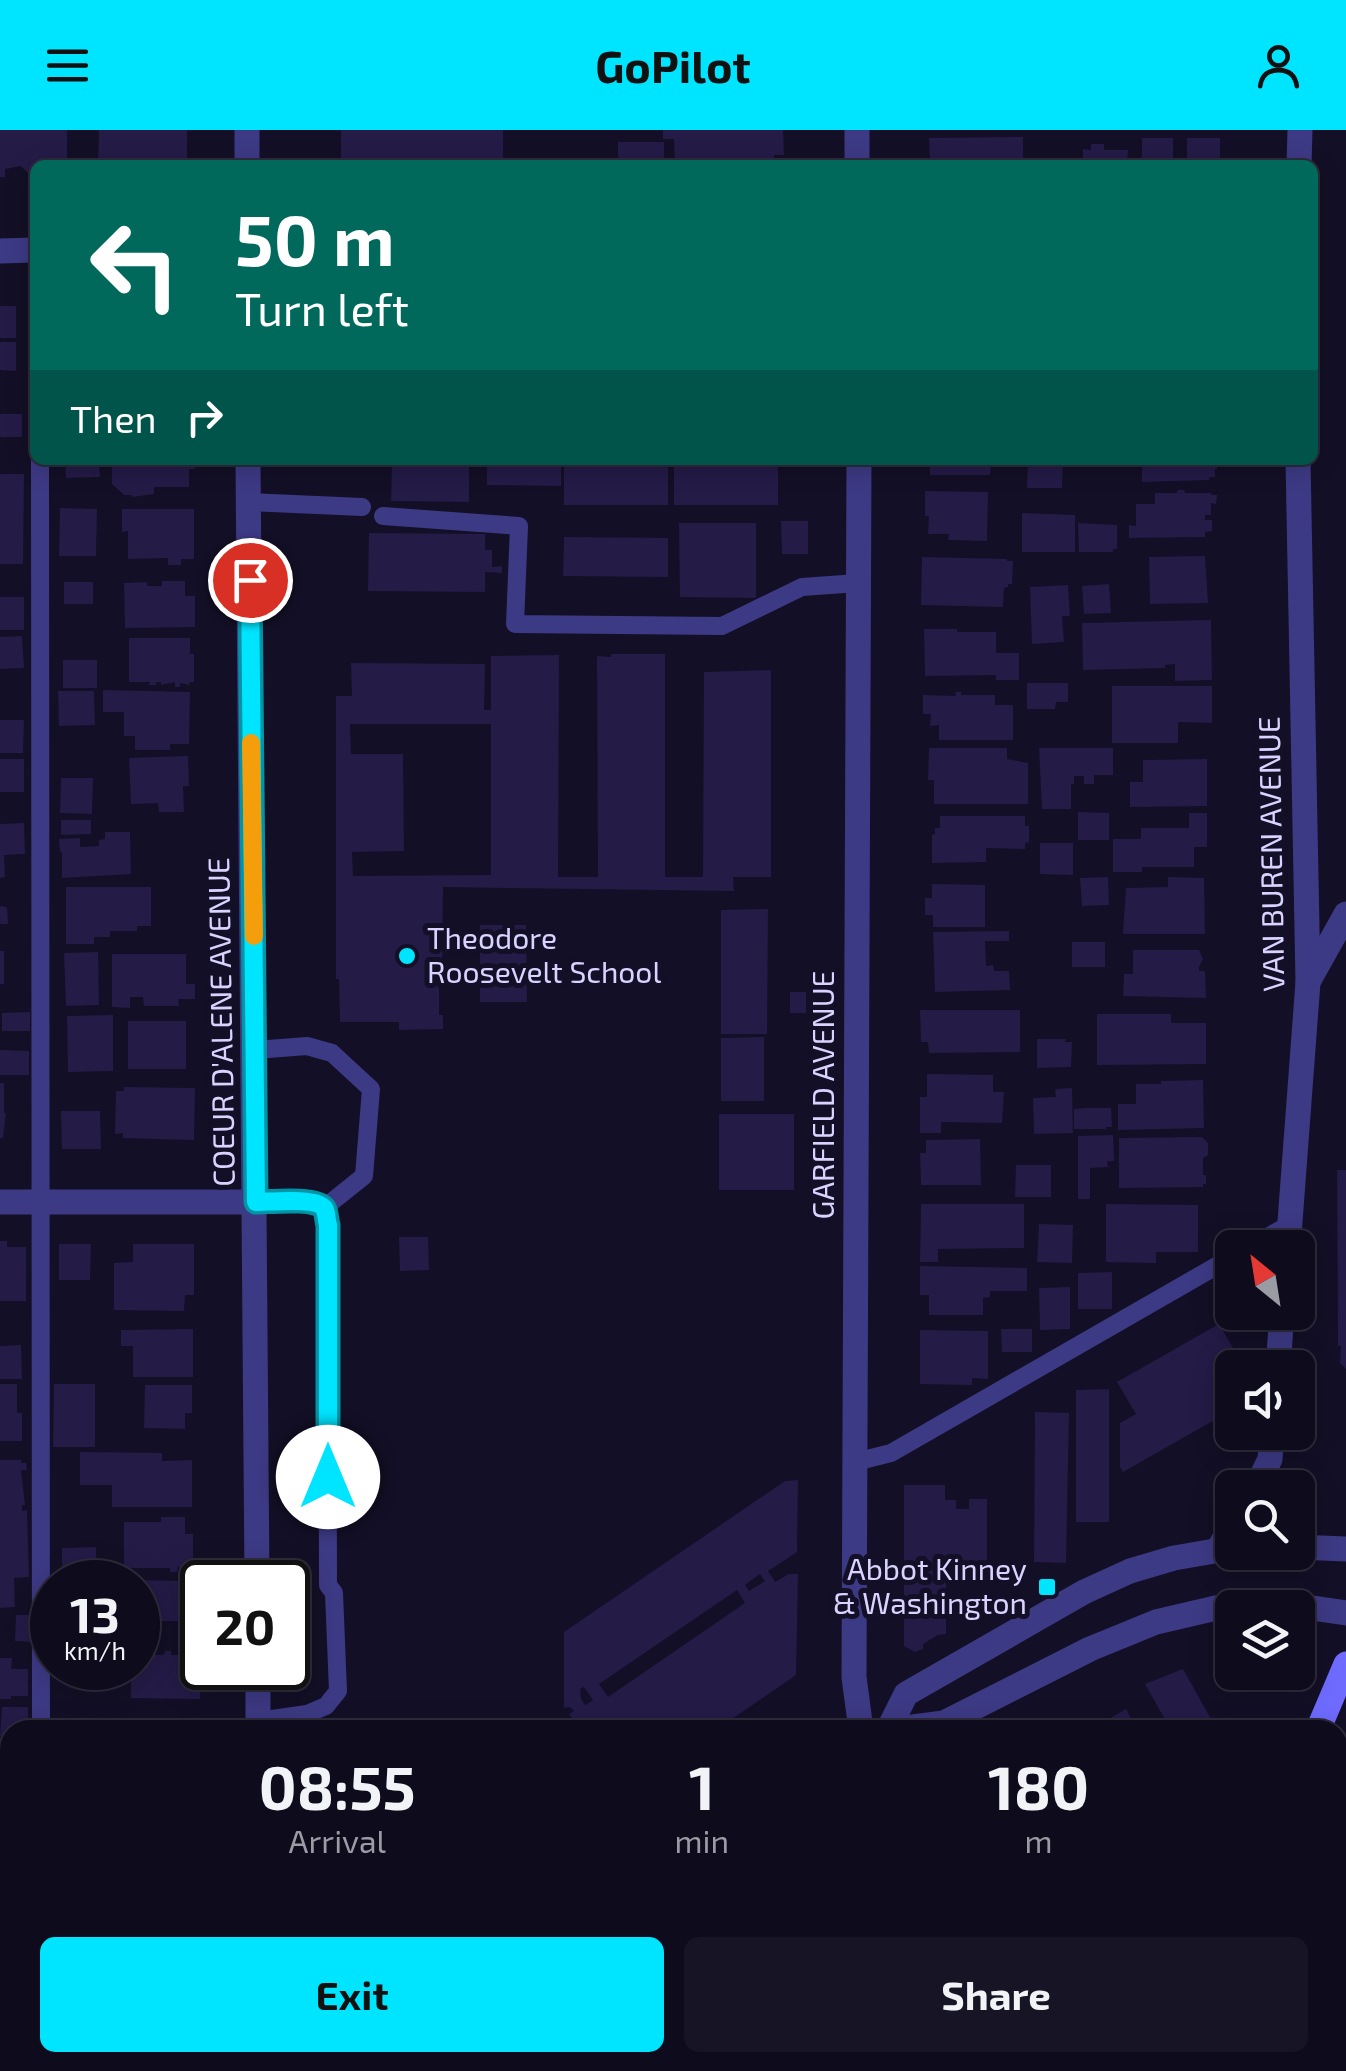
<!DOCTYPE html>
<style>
:root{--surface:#0e0b1c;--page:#171425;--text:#f1f3f6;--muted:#9b9ba3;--line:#2e2b3b;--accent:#00e5ff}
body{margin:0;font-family:"Exo 2",sans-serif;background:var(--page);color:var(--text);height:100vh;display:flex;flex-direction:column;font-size:38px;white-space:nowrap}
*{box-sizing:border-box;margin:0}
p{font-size:32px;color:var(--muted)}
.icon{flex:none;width:55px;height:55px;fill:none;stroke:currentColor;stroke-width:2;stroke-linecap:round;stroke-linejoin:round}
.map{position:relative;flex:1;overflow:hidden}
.panel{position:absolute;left:0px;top:1590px;width:1348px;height:352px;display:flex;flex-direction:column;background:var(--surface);border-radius:30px 30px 0 0;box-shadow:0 5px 25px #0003,0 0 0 2px var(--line)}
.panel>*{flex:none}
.top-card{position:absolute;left:30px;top:30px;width:1288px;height:305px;border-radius:15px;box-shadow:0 5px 25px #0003,0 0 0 2px var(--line);background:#00695c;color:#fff;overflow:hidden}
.needle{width:65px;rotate:330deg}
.fabs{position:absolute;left:1215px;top:1100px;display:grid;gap:20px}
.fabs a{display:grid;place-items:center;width:100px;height:100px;border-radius:15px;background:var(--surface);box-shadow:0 5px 25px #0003,0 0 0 2px var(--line);font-size:50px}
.speed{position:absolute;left:30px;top:1430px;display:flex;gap:20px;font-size:50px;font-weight:700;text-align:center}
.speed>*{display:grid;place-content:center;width:130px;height:130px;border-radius:50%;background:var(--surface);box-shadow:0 5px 25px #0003,0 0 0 2px var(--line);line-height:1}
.speed small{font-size:25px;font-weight:400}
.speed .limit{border:5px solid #111;border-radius:15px;background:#fff;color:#111}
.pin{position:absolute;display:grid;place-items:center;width:85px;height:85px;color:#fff;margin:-42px;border:5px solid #fff;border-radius:50%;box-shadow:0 2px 10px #0007}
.me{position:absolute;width:110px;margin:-55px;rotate:0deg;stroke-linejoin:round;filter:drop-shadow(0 0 8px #0008)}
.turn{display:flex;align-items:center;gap:35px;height:210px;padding:0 40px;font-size:45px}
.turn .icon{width:130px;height:130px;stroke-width:2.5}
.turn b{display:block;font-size:70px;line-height:85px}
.then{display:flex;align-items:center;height:95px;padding:0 40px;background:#0003;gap:20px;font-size:38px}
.eta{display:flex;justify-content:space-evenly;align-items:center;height:170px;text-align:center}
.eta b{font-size:60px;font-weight:700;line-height:70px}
.button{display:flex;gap:20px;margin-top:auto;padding:20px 40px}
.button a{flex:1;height:115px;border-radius:15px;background:var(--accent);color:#111;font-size:40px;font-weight:700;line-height:115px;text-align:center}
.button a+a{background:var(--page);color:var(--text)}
header{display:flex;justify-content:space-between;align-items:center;height:130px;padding:0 40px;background:var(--accent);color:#111;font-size:45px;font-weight:700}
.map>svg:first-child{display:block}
.building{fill:#241b47;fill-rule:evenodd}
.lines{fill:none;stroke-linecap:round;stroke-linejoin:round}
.service{stroke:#3d3a85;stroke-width:18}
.minor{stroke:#3d3a85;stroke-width:25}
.tertiary{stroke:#3d3a85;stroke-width:25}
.secondary{stroke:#6f6bff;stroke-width:25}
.route-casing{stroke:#0095a6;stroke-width:25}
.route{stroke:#00e5ff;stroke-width:18}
.slow{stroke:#f59e0b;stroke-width:18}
.poi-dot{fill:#00e5ff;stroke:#130f26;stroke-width:4}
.labels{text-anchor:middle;stroke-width:10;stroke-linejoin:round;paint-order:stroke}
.street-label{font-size:30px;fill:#d9d4ff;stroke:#130f26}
.poi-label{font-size:30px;fill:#d9d4ff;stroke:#130f26;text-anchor:start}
</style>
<header><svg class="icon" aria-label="menu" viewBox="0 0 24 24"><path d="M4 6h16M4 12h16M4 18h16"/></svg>GoPilot<svg class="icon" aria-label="person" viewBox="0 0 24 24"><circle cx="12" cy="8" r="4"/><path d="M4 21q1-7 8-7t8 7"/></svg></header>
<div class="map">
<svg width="1346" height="1941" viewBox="0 0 1346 1941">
<rect width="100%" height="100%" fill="#130f26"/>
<!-- building -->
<g class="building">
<polygon points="0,0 67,0 67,35 35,35 35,42 28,43 21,36 5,39 5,47 0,47"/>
<polygon points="99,0 187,0 187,31 173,31 173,35 98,35"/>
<rect x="341" y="0" width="162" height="35"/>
<polygon points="663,0 783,0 784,25 774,25 774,35 675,35 674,9 663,9"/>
<polygon points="1023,7 1023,35 930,35 929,8"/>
<rect x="1142" y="8" width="31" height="27"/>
<rect x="1187" y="8" width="33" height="27"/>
<rect x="618" y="12" width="46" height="23"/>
<polygon points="1091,14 1104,14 1104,20 1128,20 1127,35 1083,35 1083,19 1091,20"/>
<rect x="0" y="176" width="16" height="32"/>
<polygon points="0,212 16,212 16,241 0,240"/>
<rect x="0" y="284" width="22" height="23"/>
<polygon points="65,330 99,330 100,347 66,348"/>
<polygon points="112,330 195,330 195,339 189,339 189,357 154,357 154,364 132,367 132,365 124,365 112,354"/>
<polygon points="930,330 1013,330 1013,336 991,336 990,345 930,345"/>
<polygon points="1028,330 1063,330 1062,358 1027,358"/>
<polygon points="1142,330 1216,330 1217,340 1215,339 1215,347 1210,347 1209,350 1142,352"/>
<polygon points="392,334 469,334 469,372 391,371"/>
<polygon points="487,336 561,337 561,356 487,355"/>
<rect x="564" y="337" width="104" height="38"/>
<rect x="674" y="337" width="104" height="38"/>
<polygon points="0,344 24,344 23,434 0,434"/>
<polygon points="1178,360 1184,360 1185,363 1211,363 1211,365 1217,365 1216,374 1211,373 1211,385 1205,385 1205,390 1212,390 1212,401 1205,402 1205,407 1129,408 1129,395 1136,396 1136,374 1155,374 1155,363 1177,363"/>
<polygon points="925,361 988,362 987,411 948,410 949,404 928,404 929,386 925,386"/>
<polygon points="60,378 97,379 96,426 59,426"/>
<polygon points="122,379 194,379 194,429 181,429 181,435 168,435 168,428 128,429 128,401 122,402"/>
<polygon points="1022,383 1075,385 1075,422 1022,422"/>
<polygon points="781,391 808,391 808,424 782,424"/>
<polygon points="679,393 756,393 756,468 680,467"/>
<polygon points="1078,393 1117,395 1117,419 1113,419 1113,422 1079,422"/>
<polygon points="369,403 485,404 485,420 492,420 492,437 502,436 502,443 485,442 485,462 368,461"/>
<polygon points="564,407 668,408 668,447 563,446"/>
<polygon points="1205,426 1208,473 1150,474 1149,427"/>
<polygon points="922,427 1007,429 1007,431 1013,431 1012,454 1008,454 1008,457 1004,458 1003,477 921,475"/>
<polygon points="162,451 185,451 185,466 195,466 195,497 125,498 124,453 147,452 147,456 162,456"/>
<rect x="64" y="452" width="29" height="22"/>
<polygon points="1109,454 1111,483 1084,484 1082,456"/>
<polygon points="1068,455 1070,486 1062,486 1064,512 1032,514 1030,457"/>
<rect x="0" y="467" width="24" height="33"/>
<polygon points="1211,490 1212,550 1175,551 1175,534 1165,535 1165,538 1083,540 1082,493"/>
<polygon points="924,499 957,499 957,502 996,502 996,523 1019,523 1019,550 996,550 996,545 925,546"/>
<polygon points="22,506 24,538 0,539 0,507"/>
<polygon points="129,508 190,508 190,524 194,524 194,552 190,552 189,555 180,553 180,557 175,557 175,552 161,555 161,552 156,552 156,555 149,555 150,552 129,552"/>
<path d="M611,524H665V747H703L704,542L771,540V747H733L734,761L443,757L442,847H439V885H443V899L399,900V892H340L339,849H336V566H352L351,533L485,534L484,580H491V526L559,525L558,747H598L597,526L611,527ZM350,594H491V745L353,746L352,722L404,721L403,624H351Z"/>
<rect x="63" y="530" width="34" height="28"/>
<polygon points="1027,553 1068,553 1068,572 1056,572 1055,579 1027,579"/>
<polygon points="1112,556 1212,556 1212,593 1178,592 1178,613 1112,613"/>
<polygon points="103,560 190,562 189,614 170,614 170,620 135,620 135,606 124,606 124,582 103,582"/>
<polygon points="58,561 94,561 95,595 59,596"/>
<polygon points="955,562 961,562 961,565 995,565 995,575 1013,575 1013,610 939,610 939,595 930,596 931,584 923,584 923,565 956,566"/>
<polygon points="0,590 24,590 23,623 0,623"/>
<polygon points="929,618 1007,618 1007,629 1028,633 1028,674 934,674 934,650 928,650"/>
<polygon points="1039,618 1113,618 1113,645 1094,645 1094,654 1084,654 1084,646 1074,646 1074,654 1071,654 1071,679 1042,679"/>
<polygon points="188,626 189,656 183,656 184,682 159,682 158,673 131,674 129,628"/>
<rect x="0" y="629" width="24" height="33"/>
<polygon points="1207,629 1207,676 1130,677 1130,652 1143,652 1143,630"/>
<polygon points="61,648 93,648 92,684 60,683"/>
<polygon points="1078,682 1109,683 1109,710 1078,710"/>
<polygon points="1189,683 1207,683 1207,717 1194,717 1194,737 1142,737 1142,742 1113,742 1113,709 1141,709 1141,698 1189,698"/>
<polygon points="940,686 1025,686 1025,696 1029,696 1029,712 1025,713 1025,719 986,718 986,732 932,733 932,705 935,704 935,698 940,698"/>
<polygon points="61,690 91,690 91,704 61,705"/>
<polygon points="24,693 25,724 4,725 5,747 0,748 0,694"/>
<polygon points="105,702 130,702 131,744 62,748 62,722 60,722 59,709 80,708 80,717 99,716 99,710 105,709"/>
<polygon points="1040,713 1073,713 1073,745 1040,744"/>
<polygon points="1108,747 1109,775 1082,776 1080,748"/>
<polygon points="1168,747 1204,748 1205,804 1123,804 1126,758 1168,757"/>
<polygon points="932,754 985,755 985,797 933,797 933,785 925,785 925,768 932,768"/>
<polygon points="66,757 151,757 151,796 137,796 137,801 110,801 110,807 94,807 94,814 66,814"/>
<polygon points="0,776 7,777 8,794 0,794"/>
<polygon points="768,779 767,904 721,904 721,780"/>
<polygon points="480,795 526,795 527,872 480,872"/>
<polygon points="1009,801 1009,811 985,811 986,836 993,835 994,841 1009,841 1010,860 935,862 933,802"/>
<rect x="1072" y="812" width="33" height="25"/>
<polygon points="1133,820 1199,820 1203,829 1199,837 1199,841 1205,841 1206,868 1123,866 1124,844 1133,844"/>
<rect x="0" y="821" width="4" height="33"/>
<polygon points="98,822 99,875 66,876 64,823"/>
<polygon points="112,824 186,824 186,854 195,854 195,869 178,869 179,876 144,876 143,867 130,867 130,878 112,877"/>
<rect x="790" y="862" width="16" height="21"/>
<polygon points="920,880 1020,880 1020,922 929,923 928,912 921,912"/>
<polygon points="30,882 30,901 2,901 2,883"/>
<polygon points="1097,884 1171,884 1171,893 1206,893 1206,934 1097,935"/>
<polygon points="113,885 113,941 68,942 67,886"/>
<rect x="128" y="891" width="58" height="48"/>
<polygon points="764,907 764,971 721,971 721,908"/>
<polygon points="1037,909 1066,909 1065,912 1072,912 1071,937 1037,938"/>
<polygon points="0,920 29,921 29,945 0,945"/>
<polygon points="927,944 993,945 993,962 1004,962 1002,993 941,992 941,1003 920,1003 920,967 927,967"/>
<polygon points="1203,950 1204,998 1118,1000 1118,974 1136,974 1136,954 1161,954 1161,951"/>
<polygon points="0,953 4,953 4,983 6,983 3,1008 0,1008"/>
<polygon points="124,957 195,958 194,1010 123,1008 123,1003 115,1004 116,961 124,961"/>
<polygon points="1072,958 1073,1003 1034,1004 1033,968 1056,967 1055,959"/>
<polygon points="1086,978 1111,978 1112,997 1106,997 1106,999 1074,999 1074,979"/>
<polygon points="61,981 100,981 101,1019 62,1019"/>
<rect x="719" y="984" width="75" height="76"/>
<polygon points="1113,1005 1114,1031 1107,1031 1108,1037 1090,1038 1090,1069 1078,1069 1078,1006"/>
<polygon points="1202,1007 1208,1013 1208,1025 1203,1028 1203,1045 1206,1045 1206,1054 1203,1054 1203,1057 1119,1058 1119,1008"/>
<polygon points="980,1009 981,1055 921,1055 920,1023 926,1023 926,1010"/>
<polygon points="1016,1035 1051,1035 1051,1067 1015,1067"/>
<polygon points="1337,1040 1346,1040 1346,1239 1340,1233 1341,1216 1338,1216"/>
<polygon points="921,1074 1024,1074 1024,1118 938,1119 938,1132 920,1132"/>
<polygon points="1106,1074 1198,1075 1198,1122 1156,1122 1156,1133 1106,1132"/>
<polygon points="1039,1094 1073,1095 1072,1133 1037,1132"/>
<polygon points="399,1107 428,1107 429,1140 400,1141"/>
<polygon points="0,1111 7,1111 7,1117 26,1117 26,1171 0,1171"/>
<polygon points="59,1114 91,1114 90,1150 59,1150"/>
<polygon points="133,1114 194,1114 194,1165 185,1165 184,1181 114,1180 114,1133 133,1132"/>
<polygon points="920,1136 1027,1138 1027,1161 990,1161 990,1167 983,1168 983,1185 929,1185 929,1165 920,1165"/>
<polygon points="1112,1142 1112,1179 1078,1179 1078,1143"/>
<polygon points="1070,1157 1070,1199 1040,1200 1039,1158"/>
<polygon points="1219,1194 1240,1230 1221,1240 1232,1260 1232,1280 1123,1342 1120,1337 1120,1293 1136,1284 1117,1252"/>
<polygon points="193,1199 193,1247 133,1247 133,1216 121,1216 121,1200"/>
<polygon points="1001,1199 1032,1199 1032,1222 1002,1222"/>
<polygon points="920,1200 988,1201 988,1249 972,1248 972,1255 920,1254"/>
<polygon points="21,1215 22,1249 0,1249 0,1216"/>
<polygon points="0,1254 17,1254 17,1283 22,1283 22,1311 0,1311"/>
<polygon points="54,1254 95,1254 95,1317 53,1317"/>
<polygon points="145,1255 192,1255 192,1283 185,1283 185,1299 144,1298"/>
<polygon points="1109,1259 1109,1392 1076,1392 1076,1260"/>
<polygon points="1035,1282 1069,1283 1066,1433 1034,1432"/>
<polygon points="80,1322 162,1323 162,1331 192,1330 192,1377 112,1377 112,1355 80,1355"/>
<polygon points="0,1330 21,1330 21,1333 26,1333 27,1340 21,1340 25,1375 22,1375 22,1381 27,1380 27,1383 29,1447 14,1448 15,1477 0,1478"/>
<path d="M798,1350L797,1422L768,1441L775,1452L789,1444H798L796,1545L716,1600H560L574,1591L569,1584L574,1581L570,1577L564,1578V1502L785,1351ZM760,1444L765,1451L749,1461L745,1455ZM737,1460L745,1473L608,1567L599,1554ZM584,1557L593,1570L585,1575L581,1569L580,1559Z"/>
<polygon points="904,1355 945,1355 945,1370 956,1370 956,1379 969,1379 969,1369 987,1369 987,1452 946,1452 946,1504 938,1505 923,1514 923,1519 915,1522 904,1516"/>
<polygon points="161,1387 185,1387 185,1404 193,1404 193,1437 178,1437 177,1442 170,1442 170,1438 124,1438 124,1392 161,1392"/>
<polygon points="96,1417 96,1443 62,1444 62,1418"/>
<polygon points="138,1450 182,1451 183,1467 190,1466 190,1482 184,1482 183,1491 138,1491"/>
<polygon points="16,1485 30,1485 30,1512 15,1511"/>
<polygon points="165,1521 171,1521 171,1525 201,1525 200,1569 131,1568 131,1538 138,1538 138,1525 164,1525"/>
<polygon points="0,1528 12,1528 11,1539 28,1539 28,1566 11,1566 11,1569 0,1569"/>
<polygon points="58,1538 103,1538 103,1544 58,1545"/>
<polygon points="1183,1539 1217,1600 1171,1600 1145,1554"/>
<polygon points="2,1577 28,1577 28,1600 10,1600 10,1606 0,1606"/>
<polygon points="1126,1579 1137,1600 1090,1600"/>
<polygon points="538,1588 546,1600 520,1600"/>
<polygon points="1070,1591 1075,1600 1054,1600"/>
<rect x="0" y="1611" width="10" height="29"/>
<rect x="0" y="1647" width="10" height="51"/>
<polygon points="1343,1730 1346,1731 1346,1765 1338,1761 1338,1743"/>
<polygon points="0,1734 5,1734 5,1738 10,1737 10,1767 0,1767"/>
<polygon points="3,1794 9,1811 0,1819 0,1796"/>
<polygon points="0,1899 10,1901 10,1941 0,1941"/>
<polygon points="1338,1910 1346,1914 1346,1941 1257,1941 1261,1932 1338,1932"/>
<polygon points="29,1932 55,1932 55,1939 29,1940"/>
<polygon points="114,1932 199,1932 200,1941 118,1941"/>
<polygon points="562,1932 643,1932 648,1941 549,1941"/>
<polygon points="664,1932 759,1932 765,1941 670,1941"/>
<polygon points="846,1932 908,1932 910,1936 903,1941 852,1941"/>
</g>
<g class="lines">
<!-- service -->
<g class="service">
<polyline points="40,330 41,1600"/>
<polyline points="249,372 362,377"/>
<polyline points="383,386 519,396 515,494 722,496 802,457 858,453"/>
<polyline points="255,920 307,916 332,923 371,959 364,1046 324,1078"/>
<path d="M256,1072C269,1072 316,1067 324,1078C327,1083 326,1089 327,1095L328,1455L334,1463L338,1561L326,1576L307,1584L258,1591"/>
<polyline points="1249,1118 1290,1094"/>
<polyline points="855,1332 891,1323 1232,1127"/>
</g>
<!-- minor -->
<g class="minor">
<polyline points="247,35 247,0"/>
<polyline points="857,35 857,0"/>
<polyline points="1299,35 1300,0"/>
<polyline points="0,121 35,120"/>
<polyline points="248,330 257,1452"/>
<polyline points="859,330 854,1547 861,1600"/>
<polyline points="1308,852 1346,784"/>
<polyline points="0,1072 256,1072"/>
<polyline points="1288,1118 1308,852 1298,330"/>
<polyline points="1278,1238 1282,1182"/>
<polyline points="1256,1358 1270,1329 1272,1302"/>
<polyline points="1218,1420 1232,1395"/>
<polyline points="258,1538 258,1600"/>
<polyline points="1338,1870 1346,1873"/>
<polyline points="254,1932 254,1941"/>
<polyline points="1002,1941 1029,1935 1054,1941"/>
</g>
<!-- tertiary -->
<g class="tertiary">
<polyline points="1298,1417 1346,1419"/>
<polyline points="888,1600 906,1564 1084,1462 1130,1441 1174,1428 1232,1418"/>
<polyline points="889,1600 944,1593 1090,1519 1156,1492 1216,1478 1271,1472 1346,1483"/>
<polyline points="380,1941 393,1932"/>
</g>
<!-- secondary -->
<g class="secondary">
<polyline points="1318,1600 1346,1534"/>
<polyline points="1165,1941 1169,1932"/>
</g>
</g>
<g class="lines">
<!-- route casing -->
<g class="route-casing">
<path id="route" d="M250,450L256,1072C269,1072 316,1067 324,1078C327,1083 326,1089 328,1095V1347"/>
</g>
<!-- route -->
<use href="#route" class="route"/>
<!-- slow -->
<polyline class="slow" points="251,613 254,806"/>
</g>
<!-- markers -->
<g class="poi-dot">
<circle cx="407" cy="826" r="10"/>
<rect x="1037" y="1447" width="20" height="20" rx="5"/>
</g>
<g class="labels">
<!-- street labels -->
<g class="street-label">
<text transform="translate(1272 724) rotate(-91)" y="10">VAN BUREN AVENUE</text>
<text transform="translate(222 892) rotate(-91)" y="10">COEUR D'ALENE AVENUE</text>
<text transform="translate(824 965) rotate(-90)" y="10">GARFIELD AVENUE</text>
</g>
<!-- poi labels -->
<g class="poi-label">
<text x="427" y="819">Theodore<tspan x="427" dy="34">Roosevelt School</tspan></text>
<text x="1027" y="1450" text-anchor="end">Abbot Kinney<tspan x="1027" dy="34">&amp; Washington</tspan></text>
</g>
</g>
</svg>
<div class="fabs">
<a><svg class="needle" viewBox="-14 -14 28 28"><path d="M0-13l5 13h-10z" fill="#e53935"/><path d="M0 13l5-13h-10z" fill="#9b9ba3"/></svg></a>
<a><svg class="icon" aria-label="sound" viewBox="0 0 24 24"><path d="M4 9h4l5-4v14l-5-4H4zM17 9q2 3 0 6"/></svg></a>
<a><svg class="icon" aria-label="search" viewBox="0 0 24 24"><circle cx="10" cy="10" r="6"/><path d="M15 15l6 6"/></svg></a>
<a><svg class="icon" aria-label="layers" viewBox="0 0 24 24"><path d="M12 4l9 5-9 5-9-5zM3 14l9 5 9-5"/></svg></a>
</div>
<div class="speed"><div>13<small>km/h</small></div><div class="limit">20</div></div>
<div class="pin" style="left:250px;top:450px;background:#d93025"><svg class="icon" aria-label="arrive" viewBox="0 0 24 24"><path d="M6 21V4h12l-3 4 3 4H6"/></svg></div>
<svg class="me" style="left:328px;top:1347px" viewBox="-20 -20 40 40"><circle r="19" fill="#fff"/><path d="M0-13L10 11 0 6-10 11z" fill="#00e5ff"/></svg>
<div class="top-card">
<div class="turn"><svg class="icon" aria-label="left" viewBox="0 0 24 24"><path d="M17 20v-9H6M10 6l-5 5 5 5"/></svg><div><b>50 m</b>Turn left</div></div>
<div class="then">Then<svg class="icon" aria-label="right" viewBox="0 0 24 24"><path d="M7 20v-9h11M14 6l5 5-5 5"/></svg></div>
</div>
<section class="panel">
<div class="eta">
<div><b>08:55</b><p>Arrival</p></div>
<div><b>1</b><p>min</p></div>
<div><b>180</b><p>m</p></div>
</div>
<div class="button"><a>Exit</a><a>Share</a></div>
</section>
</div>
